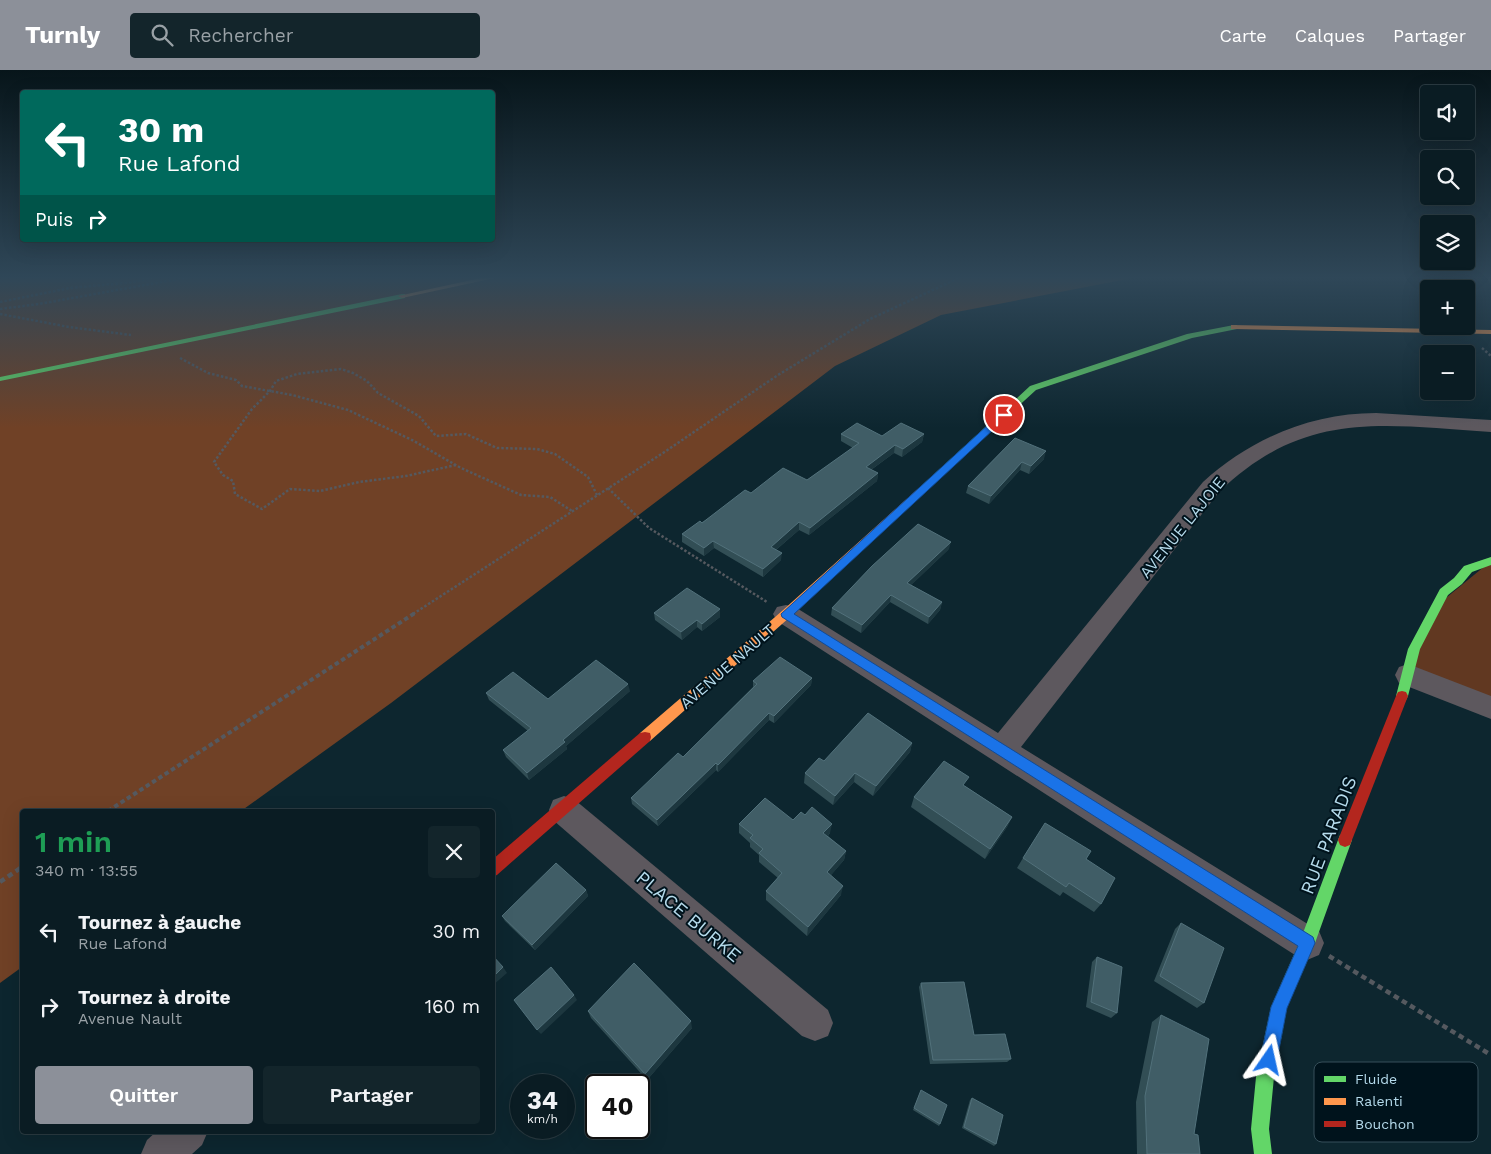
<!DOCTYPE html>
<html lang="fr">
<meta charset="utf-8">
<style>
:root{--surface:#0a1c23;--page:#13252b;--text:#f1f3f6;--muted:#99a1a6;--line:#2a3a41;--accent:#8c9099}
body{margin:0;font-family:"Work Sans",sans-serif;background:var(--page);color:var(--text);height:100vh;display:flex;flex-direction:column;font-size:19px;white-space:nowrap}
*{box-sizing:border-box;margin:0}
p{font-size:16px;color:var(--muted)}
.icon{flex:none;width:28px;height:28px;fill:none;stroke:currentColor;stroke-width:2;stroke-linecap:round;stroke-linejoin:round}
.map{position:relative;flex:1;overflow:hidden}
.side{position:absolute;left:20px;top:739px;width:475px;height:325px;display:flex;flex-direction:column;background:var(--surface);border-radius:5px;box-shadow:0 5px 20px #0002,0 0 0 1px var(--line)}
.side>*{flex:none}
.banner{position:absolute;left:20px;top:20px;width:475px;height:152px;border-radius:5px;box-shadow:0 5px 20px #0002,0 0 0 1px var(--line);background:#00695c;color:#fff;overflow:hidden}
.fabs{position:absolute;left:1420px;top:15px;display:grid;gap:10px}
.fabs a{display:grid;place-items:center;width:55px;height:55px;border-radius:5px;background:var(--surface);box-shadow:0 5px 20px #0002,0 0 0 1px var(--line);font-size:25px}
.speed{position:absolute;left:510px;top:1004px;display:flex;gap:10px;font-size:25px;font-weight:700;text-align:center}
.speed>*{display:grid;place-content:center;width:65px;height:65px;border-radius:50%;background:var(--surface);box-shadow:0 5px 20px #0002,0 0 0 1px var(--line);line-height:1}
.speed small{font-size:12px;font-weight:400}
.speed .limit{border:2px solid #111;border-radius:8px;background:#fff;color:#111}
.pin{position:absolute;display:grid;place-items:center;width:42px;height:42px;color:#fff;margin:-21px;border:2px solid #fff;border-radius:50%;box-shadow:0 1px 5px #0007}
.me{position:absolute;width:55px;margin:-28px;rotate:11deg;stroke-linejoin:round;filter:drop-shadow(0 0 4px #0008)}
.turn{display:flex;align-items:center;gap:18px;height:105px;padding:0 15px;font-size:22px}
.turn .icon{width:65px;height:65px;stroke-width:2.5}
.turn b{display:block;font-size:35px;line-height:42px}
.then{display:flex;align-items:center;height:48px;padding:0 15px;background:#0003;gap:10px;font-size:19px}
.round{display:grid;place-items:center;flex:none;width:52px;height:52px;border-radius:5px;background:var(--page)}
.overview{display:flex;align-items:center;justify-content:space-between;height:85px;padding:0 15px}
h1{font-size:30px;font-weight:600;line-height:38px;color:#1e9e55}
.button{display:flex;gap:10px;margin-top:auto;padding:10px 15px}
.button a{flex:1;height:58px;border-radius:5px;background:var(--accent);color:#fff;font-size:20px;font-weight:600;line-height:58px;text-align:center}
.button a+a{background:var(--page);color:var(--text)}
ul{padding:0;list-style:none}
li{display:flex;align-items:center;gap:15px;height:75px;padding:0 15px}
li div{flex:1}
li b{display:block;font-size:19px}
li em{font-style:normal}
header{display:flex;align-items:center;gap:30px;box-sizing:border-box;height:70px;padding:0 25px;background:var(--accent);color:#fff}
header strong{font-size:24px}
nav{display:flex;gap:28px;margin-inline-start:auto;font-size:18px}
.search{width:350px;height:45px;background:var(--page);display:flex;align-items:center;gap:12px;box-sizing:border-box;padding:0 18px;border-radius:5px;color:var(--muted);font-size:19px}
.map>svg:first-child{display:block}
.green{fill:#613821}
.forest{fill:#704126}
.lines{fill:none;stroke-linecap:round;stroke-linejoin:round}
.path-far2{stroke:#55595f;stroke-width:2.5;stroke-dasharray:2.5 2;stroke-linecap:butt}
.path-far1{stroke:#55595f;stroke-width:4;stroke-dasharray:4.5 3;stroke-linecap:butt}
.path{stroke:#55595f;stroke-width:4.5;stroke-dasharray:5.5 4;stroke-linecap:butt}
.street{fill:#5d585e;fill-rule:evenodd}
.fast{fill:#63d668;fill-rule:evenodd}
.slow{fill:#ff974d;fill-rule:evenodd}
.jam{fill:#b3261e;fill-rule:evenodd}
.wall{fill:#324e55}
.shaded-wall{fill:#1d373f}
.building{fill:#405d66;stroke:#52717b}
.route{fill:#1a73e8;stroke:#114b97}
.labels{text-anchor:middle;stroke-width:4;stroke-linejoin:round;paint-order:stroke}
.street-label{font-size:16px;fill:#b5dbec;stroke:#00131c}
.near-street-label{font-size:19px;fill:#b5dbec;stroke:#00131c}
.key{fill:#00131c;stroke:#364f5a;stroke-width:1}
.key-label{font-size:14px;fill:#b5dbec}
</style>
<header>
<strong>Turnly</strong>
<div class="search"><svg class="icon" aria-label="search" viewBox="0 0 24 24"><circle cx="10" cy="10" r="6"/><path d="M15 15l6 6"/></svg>Rechercher</div>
<nav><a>Carte</a><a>Calques</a><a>Partager</a></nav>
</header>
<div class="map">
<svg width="1491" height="1084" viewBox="0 0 1491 1084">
<rect width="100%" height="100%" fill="#0d262f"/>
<!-- green -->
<polygon class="green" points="1491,491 1491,638 1408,605 1435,537"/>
<!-- forest -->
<polygon class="forest" points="0,206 1143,206 941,245 835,296 391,633 241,741 22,741 22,897 0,913"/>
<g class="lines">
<!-- path-far2 -->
<g class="path-far2">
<polyline points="0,232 70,218 134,212 158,206"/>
<polyline points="0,239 39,234 195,206"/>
<polyline points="0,244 69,257 131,265"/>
<polyline points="1482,278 1491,286"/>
<polyline points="180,288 208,303 236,310 242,316 292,325 348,340 412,370 461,398 521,425 550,427 572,441"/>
<polyline points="456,395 406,406 359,412 320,421 290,419 262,439 235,424 233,411 223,405 214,392 252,339 270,321 276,311 297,304 341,299 353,303 367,311 378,323 419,346 436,366 466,364 497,378 537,379 555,384 588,407 597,425"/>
<polyline points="608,418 649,458 767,532"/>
<polyline points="413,544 663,383 778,305 870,249 963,206"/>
</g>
<!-- path-far1 -->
<polyline class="path-far1" points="108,741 415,543"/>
<!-- path -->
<g class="path">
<polyline points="0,812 22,797"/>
<polyline points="1329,886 1491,985"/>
</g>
<!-- street -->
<g class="street">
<path d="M1376,343L1491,350V362C1382,355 1305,339 1219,422L1021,677L1319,861L1324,873L1319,885L1307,890L1295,885L777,551L773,544L777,537L786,535L795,537L998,663L1203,412C1250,369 1311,343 1376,343Z"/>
<polygon points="1408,594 1491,626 1491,649 1399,613 1395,605 1399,597"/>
<polygon points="564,726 575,730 828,940 833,953 828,966 815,971 802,966 553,750 549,740 553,730"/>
<polygon points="157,1061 208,1061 202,1075 192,1084 141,1084 147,1070"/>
</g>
<!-- fast -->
<g class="fast">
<polygon points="402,224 405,224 405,228 0,311 0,307"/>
<polygon points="1234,255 1237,255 1237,259 1192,268 1036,320 926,421 923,422 918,419 1030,316 1187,264"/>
<polygon points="1491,487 1491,495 1472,502 1462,514 1448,525 1420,579 1408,626 1406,630 1402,631 1398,630 1396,626 1408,579 1440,519 1454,508 1464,496"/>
<polygon points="1345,763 1350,765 1352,770 1315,873 1287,937 1274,1007 1269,1059 1272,1084 1254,1084 1251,1059 1256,1007 1271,937 1300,871 1338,770 1340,765"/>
</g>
<!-- slow -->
<g class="slow">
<polygon points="490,206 504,206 402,228 398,226"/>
<polygon points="1231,255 1491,260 1491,264 1234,259 1231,259"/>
<polygon points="923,416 928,419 926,421 790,547 650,671 645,672 640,671 639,667 640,663 782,541 920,417"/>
</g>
<!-- jam -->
<g class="jam">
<polygon points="1402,621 1406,622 1408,626 1352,770 1350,775 1345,777 1340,775 1338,770 1396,626 1398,622"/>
<polygon points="645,662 650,663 651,667 650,671 497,805 492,807 492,790 640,663"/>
</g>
</g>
<!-- wall -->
<g class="wall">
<polygon points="841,364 882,366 924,364 922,372 902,387 894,383 871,400 878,403 877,411 809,465 799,460 776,480 781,490 763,507 714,478 704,486 682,472 682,464 751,423 807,410 853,378 841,371"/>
<polygon points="1015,368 1044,389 1029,404 1020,400 989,434 966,423 968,416"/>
<polygon points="949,479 911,515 942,532 940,540 928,554 890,532 861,563 831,545 832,538"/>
<polygon points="654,543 720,547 702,561 697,557 682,570 655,550"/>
<polygon points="812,608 811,615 774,653 769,650 718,702 716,700 658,756 632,734 631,728 683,687 753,617 753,611"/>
<polygon points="630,621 566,676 567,679 529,710 506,687 503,680 528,661 489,630 486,623 548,629"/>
<polygon points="912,673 910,682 873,726 854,712 833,735 804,713 805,703 824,691"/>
<polygon points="965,716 1012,747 1007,757 985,789 911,737 914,727"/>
<polygon points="739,754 830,763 828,766 846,781 844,790 831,805 841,825 807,866 766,830 766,821 778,808 759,792 759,785 750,777 750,773 739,763"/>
<polygon points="1023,788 1086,789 1101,834 1094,842 1063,822 1060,826 1017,798"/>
<polygon points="586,820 588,826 535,880 505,851 502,846"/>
<polygon points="1181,853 1204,933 1197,938 1154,911 1175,859"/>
<polygon points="1097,887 1117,943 1111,948 1086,937 1092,892"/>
<polygon points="921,913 974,965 1011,989 1007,992 930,994 919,917"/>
<polygon points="588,941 692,958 647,1010 591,948"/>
<polygon points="1161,945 1194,1064 1200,1084 1137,1084 1136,1032 1152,952"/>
<polygon points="921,1020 940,1054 939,1056 913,1040"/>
<polygon points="972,1028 996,1074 994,1076 962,1058 970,1030"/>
</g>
<!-- shaded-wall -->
<g class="shaded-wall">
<polygon points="924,364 922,372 902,387 903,379"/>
<polygon points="895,375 894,383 865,404 866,397"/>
<polygon points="1046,381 1044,389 1029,404 1031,396"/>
<polygon points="1022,392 1020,400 989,434 991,426"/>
<polygon points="878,403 877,411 809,465 810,458"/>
<polygon points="799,452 799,460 771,484 771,477"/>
<polygon points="713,471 714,478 704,486 704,478"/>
<polygon points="951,472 949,479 906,520 907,513"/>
<polygon points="782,483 781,490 763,507 763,499"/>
<polygon points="891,525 890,532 861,563 862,555"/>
<polygon points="942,532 940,540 928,554 929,547"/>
<polygon points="720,539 720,547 702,561 702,554"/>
<polygon points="697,550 697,557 682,570 681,562"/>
<polygon points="812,608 811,615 774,653 774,646"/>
<polygon points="628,614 630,621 566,676 567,679 529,710 527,703 563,670"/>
<polygon points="769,643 769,650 718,702 718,695"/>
<polygon points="912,673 910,682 873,726 876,716"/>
<polygon points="716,693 716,700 658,756 657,750"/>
<polygon points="855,703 854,712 833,735 835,726"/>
<polygon points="1012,747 1007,757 985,789 990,779"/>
<polygon points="832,754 830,763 822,773 823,763"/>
<polygon points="846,781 844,790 826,811 827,802"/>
<polygon points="843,816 841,825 807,866 808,857"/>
<polygon points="586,820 588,826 535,880 532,875"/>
<polygon points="503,897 507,903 492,916 492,908"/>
<polygon points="574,925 577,930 541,964 537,960"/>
<polygon points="691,951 692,958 647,1010 645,1004"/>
</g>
<!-- building -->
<g class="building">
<polygon points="857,353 882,366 901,353 924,364 903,379 895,375 866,397 878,403 810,458 799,452 771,477 782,483 763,499 713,471 704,478 682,464 700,451 702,453 745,420 751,423 783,398 807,410 859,373 841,364"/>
<polygon points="1015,368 1046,381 1031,396 1022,392 991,426 968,416"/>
<polygon points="918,454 951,472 907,513 942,532 929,547 891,525 862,555 832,538 872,496"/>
<polygon points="687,518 720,539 702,554 697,550 681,562 654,543"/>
<polygon points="780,587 812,608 774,646 769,643 718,695 716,693 657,750 631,728 678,683 683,687 757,614 753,611"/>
<polygon points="596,590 628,614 563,670 565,672 527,703 503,680 531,658 486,623 513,602 548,629"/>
<polygon points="868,643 912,673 876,716 855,703 835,726 805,703 819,688 824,691"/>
<polygon points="944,691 969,707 963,715 1012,747 990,779 914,727"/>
<polygon points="765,728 793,750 801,742 805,745 812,737 832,754 823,763 846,781 827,802 843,816 808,857 766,821 782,803 759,783 763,779 750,768 753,765 739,754"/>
<polygon points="1045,753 1091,781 1086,789 1115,808 1101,834 1069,813 1066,817 1023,788"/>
<polygon points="556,793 586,820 532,875 502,846"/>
<polygon points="1181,853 1224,878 1204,933 1160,906"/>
<polygon points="492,885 503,897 492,908"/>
<polygon points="1097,887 1122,897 1117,943 1091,932"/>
<polygon points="634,893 691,951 645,1004 588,941"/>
<polygon points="551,897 574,925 537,960 514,930"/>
<polygon points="964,912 974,965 1005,964 1011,989 933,990 921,913"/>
<polygon points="1161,945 1209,969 1194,1064 1198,1065 1200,1084 1147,1084 1145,1026"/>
<polygon points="921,1020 947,1035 940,1054 914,1038"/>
<polygon points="972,1028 1003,1045 996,1074 964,1057"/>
</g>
<!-- sky -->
<linearGradient id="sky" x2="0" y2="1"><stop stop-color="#07151a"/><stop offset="0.58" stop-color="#2f4758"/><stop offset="1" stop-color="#2f4758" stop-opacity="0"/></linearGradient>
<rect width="1491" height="358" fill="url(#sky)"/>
<!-- route -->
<polygon class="route" points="1004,342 1007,343 1007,347 794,544 1313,867 1315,873 1287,938 1277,990 1275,996 1269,998 1263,996 1260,990 1271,937 1298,876 782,547 781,544 1001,343"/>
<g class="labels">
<!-- street labels -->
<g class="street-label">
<text transform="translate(1182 457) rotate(-51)" y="6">AVENUE LAJOIE</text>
<text transform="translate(727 596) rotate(-41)" y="6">AVENUE NAULT</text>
</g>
<!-- near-street labels -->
<g class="near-street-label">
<text transform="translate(1328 765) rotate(-69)" y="7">RUE PARADIS</text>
<text transform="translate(689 846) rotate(40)" y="7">PLACE BURKE</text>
</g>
</g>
<!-- legend -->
<rect x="1314" y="992" width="164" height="80" rx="8" class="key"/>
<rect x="1324" y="1006" width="22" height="6" fill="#63d668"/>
<rect x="1324" y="1028" width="22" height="7" fill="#ff974d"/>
<rect x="1324" y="1051" width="22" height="6" fill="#b3261e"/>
<g class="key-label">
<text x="1355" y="1014">Fluide</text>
<text x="1355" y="1036">Ralenti</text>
<text x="1355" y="1059">Bouchon</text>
</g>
</svg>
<div class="fabs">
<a><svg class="icon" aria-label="sound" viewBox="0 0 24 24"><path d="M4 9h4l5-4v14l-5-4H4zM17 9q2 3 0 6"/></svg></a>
<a><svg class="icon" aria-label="search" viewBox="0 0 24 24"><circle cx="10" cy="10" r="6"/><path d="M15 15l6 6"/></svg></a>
<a><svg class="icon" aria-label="layers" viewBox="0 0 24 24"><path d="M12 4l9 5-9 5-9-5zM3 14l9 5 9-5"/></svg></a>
<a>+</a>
<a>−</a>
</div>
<div class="speed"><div>34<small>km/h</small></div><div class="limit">40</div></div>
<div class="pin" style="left:1004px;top:345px;background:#d93025"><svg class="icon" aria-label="arrive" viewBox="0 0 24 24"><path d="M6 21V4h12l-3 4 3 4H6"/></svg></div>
<svg class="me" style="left:1269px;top:990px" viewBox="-20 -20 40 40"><path d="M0-17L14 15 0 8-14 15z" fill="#1a73e8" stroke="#fff" stroke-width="4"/></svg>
<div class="banner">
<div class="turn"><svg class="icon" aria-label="left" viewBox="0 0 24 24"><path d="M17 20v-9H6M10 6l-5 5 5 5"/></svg><div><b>30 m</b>Rue Lafond</div></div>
<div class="then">Puis<svg class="icon" aria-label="right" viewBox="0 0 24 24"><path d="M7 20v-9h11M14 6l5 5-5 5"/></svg></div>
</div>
<section class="side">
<div class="overview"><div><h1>1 min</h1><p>340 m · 13:55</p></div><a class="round"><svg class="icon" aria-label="close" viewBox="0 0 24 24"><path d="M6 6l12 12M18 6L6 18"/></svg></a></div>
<ul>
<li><svg class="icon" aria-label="left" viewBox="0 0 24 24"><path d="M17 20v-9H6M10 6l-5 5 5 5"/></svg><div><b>Tournez à gauche</b><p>Rue Lafond</p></div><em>30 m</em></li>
<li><svg class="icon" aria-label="right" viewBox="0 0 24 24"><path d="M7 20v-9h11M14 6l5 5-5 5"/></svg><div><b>Tournez à droite</b><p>Avenue Nault</p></div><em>160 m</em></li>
</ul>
<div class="button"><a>Quitter</a><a>Partager</a></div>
</section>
</div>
